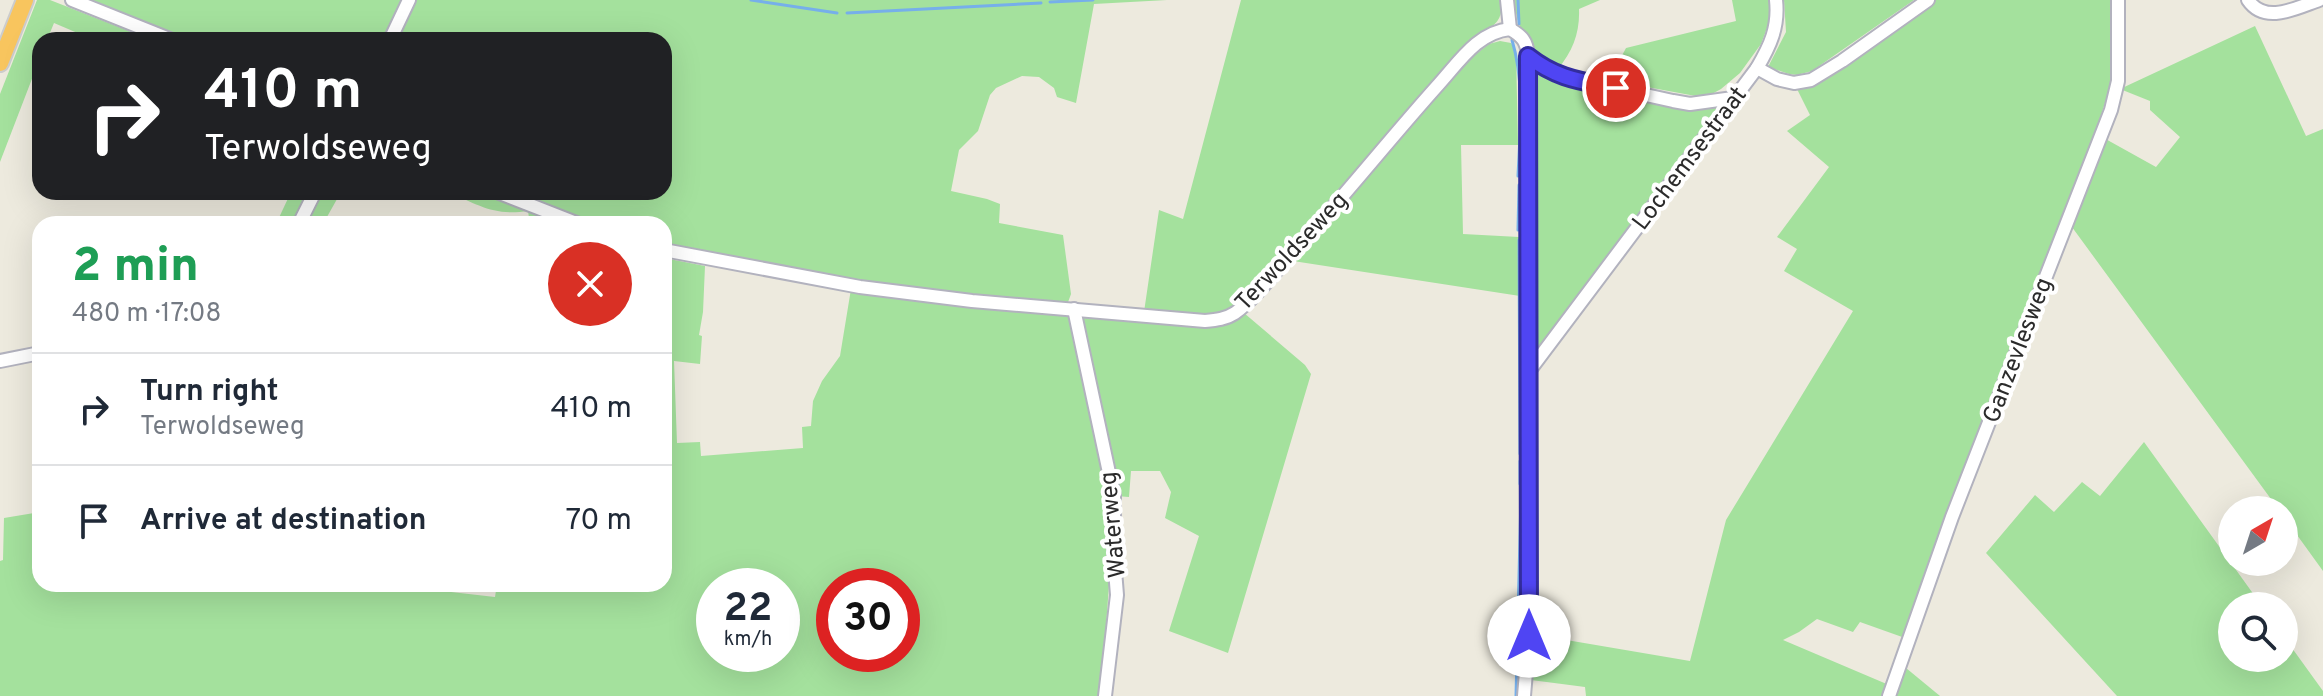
<!DOCTYPE html>
<meta charset="utf-8">
<style>
:root{--surface:#fff;--page:#f6f6f7;--text:#1f2937;--muted:#747a83;--line:#e0e1e3}
body{margin:0;font-family:Overpass,sans-serif;background:var(--page);color:var(--text);height:100vh;display:flex;flex-direction:column;font-size:30px;white-space:nowrap}
*{box-sizing:border-box;margin:0}
p{font-size:26px;color:var(--muted)}
.icon{flex:none;width:44px;height:44px;fill:none;stroke:currentColor;stroke-width:2;stroke-linecap:round;stroke-linejoin:round}
.map{position:relative;flex:1;overflow:hidden}
.details{position:absolute;left:32px;top:216px;width:640px;height:376px;display:flex;flex-direction:column;background:var(--surface);border-radius:24px;box-shadow:0 8px 32px #0002}
.details>*{flex:none}
.top-card{position:absolute;left:32px;top:32px;width:640px;height:168px;border-radius:24px;box-shadow:0 8px 32px #0002;background:#202124;color:#fff;overflow:hidden}
.needle{width:52px;rotate:39deg}
.buttons{position:absolute;left:2218px;top:496px;display:grid;gap:16px}
.buttons a{display:grid;place-items:center;width:80px;height:80px;border-radius:50%;background:var(--surface);box-shadow:0 8px 32px #0002;font-size:40px}
.speed{position:absolute;left:696px;top:568px;display:flex;gap:16px;font-size:40px;font-weight:700;text-align:center}
.speed>*{display:grid;place-content:center;width:104px;height:104px;border-radius:50%;background:var(--surface);box-shadow:0 8px 32px #0002;line-height:1}
.speed small{font-size:20px;font-weight:400}
.speed .limit{border:12px solid #d22;background:#fff;color:#111}
.pin{position:absolute;display:grid;place-items:center;width:68px;height:68px;color:#fff;margin:-34px;border:4px solid #fff;border-radius:50%;box-shadow:0 2px 8px #0007}
.me{position:absolute;width:88px;margin:-44px;rotate:0deg;stroke-linejoin:round;filter:drop-shadow(0 0 6px #0008)}
.turn{display:flex;align-items:center;gap:28px;height:168px;padding:0 40px;font-size:36px}
.turn .icon{width:104px;height:104px;stroke-width:2.5}
.turn b{display:block;font-size:56px;line-height:68px}
.round{display:grid;place-items:center;flex:none;width:84px;height:84px;border-radius:42px;background:var(--page)}
.headline{display:flex;align-items:center;justify-content:space-between;height:136px;padding:0 40px}
h1{font-size:48px;font-weight:800;line-height:60px;color:#1e9e55}
ul{padding:0;list-style:none}
li{display:flex;align-items:center;gap:24px;height:112px;padding:0 40px;border-top:2px solid var(--line)}
li div{flex:1}
li b{display:block;font-size:30px}
li em{font-style:normal}
.map>svg:first-child{display:block}
.green{fill:#a4e19d;fill-rule:evenodd}
.lines{fill:none;stroke-linecap:round;stroke-linejoin:round}
.stream{stroke:#76afea;stroke-width:3}
.minor-casing{stroke:#b2b2be;stroke-width:16}
.highway-casing{stroke:#ccc;stroke-width:20}
.minor{stroke:#fff;stroke-width:12}
.highway{stroke:#f8c55e;stroke-width:16}
.route-casing{stroke:#332d9e;stroke-width:20}
.route{stroke:#4f45f3;stroke-width:14}
.labels{text-anchor:middle;stroke-width:8;stroke-linejoin:round;paint-order:stroke}
.street-label{font-size:24px;fill:#2b2b2b;stroke:#fff}
</style>
<div class="map">
<svg width="2323" height="696" viewBox="0 0 2323 696">
<rect width="100%" height="100%" fill="#edeade"/>
<!-- green -->
<g class="green">
<polygon points="37,0 50,0 152,40 94,40 54,23 47,40 40,40 40,58 0,162 0,94"/>
<polygon points="92,0 403,0 384,40 187,40"/>
<polygon points="414,0 1167,0 1094,4 1076,103 1057,97 1054,88 1039,77 1022,76 996,88 990,95 978,131 959,150 951,191 987,199 1000,204 999,223 1063,235 1071,294 1067,305 931,293 713,257 664,243 664,224 599,224 508,192 664,192 664,40 394,40"/>
<path d="M1241,0H1502C1502,15 1500,22 1487,30L1249,294L1228,313L1206,317L1144,312L1159,210L1183,219Z"/>
<path d="M1514,0H1600L1579,9C1580,32 1573,51 1558,69C1532,58 1516,27 1514,0Z"/>
<polygon points="1732,0 1769,0 1770,20 1761,44 1740,73 1721,89 1710,95 1701,97 1609,80 1626,48 1736,21"/>
<polygon points="1784,0 1914,0 1812,71 1797,75 1789,74 1768,67 1786,32"/>
<polygon points="1935,0 2115,0 2113,79 2094,136 1940,532 1905,638 1860,622 1853,632 1817,619 1799,632 1783,640 1889,685 1885,696 1586,696 1585,687 1531,680 1537,635 1690,661 1726,520 1853,311 1784,271 1797,249 1777,237 1829,167 1787,131 1810,115 1796,87 1840,68"/>
<polygon points="2255,26 2306,136 2323,129 2323,571 2284,517 2284,510 2279,510 2069,223 2102,137 2156,167 2180,137 2150,110 2150,101 2120,89"/>
<polygon points="1500,41 1511,43 1516,51 1518,145 1461,145 1463,234 1519,237 1520,296 1293,261 1467,61 1489,44"/>
<polygon points="1537,70 1716,104 1720,109 1532,360 1534,73"/>
<polygon points="291,192 308,192 293,224 276,224"/>
<polygon points="317,192 341,192 323,224 302,224"/>
<path d="M448,192H484L562,224H534L529,218L528,211C493,216 479,205 448,192Z"/>
<path d="M664,258L705,266L703,312L699,335L702,336L700,364L674,361L677,443L700,442L701,456L803,448L802,427L811,426L813,401L822,381L840,356L851,289L1069,314L1109,502L1110,571L1101,696H0V561L3,560L4,518L40,512V584H416V588L495,597L497,584H664ZM714,586H782V654H714ZM834,586H902V654H834Z"/>
<polygon points="1244,313 1305,365 1311,374 1228,653 1169,631 1199,536 1165,518 1171,492 1160,471 1131,471 1129,497 1116,496 1080,315 1205,324"/>
<polygon points="2144,442 2262,606 2232,606 2232,658 2284,658 2284,637 2323,691 2323,696 2117,696 1986,553 2035,495 2054,512 2082,482 2100,496"/>
<polygon points="1906,668 1940,696 1895,696"/>
</g>
<g class="lines">
<!-- stream -->
<g class="stream">
<polyline points="751,0 837,13"/>
<polyline points="1518,0 1519,24"/>
<polyline points="1050,2 1093,0"/>
<polyline points="847,13 1041,3"/>
<path d="M1512,40C1525,83 1520,131 1518,176"/>
<polyline points="1518,230 1519,185"/>
<polyline points="1519,240 1520,454"/>
<polyline points="1520,484 1520,461"/>
<polyline points="1516,696 1521,496"/>
</g>
<!-- minor casing -->
<g class="minor-casing">
<g id="minor">
<polyline points="72,0 172,40"/>
<polyline points="1507,0 1510,29"/>
<path d="M2248,0C2265,25 2296,8 2319,0"/>
<polyline points="390,40 409,0"/>
<polyline points="1528,56 1543,67 1560,76 1673,101 1690,104 1733,98"/>
<polyline points="1757,68 1777,79 1794,83 1811,80 1842,61 1928,0"/>
<polyline points="497,192 579,224"/>
<polyline points="299,224 315,192"/>
<path d="M664,250L860,287L972,301L1205,321C1216,320 1226,319 1235,313C1254,299 1270,278 1286,260C1339,203 1387,142 1439,84C1459,62 1478,32 1510,29C1522,36 1527,41 1528,56L1530,370L1529,636L1524,696"/>
<polyline points="1074,309 1114,496 1114,558 1117,595 1105,696"/>
<polyline points="0,361 40,353"/>
<path d="M1530,370L1757,68C1770,46 1779,27 1776,0"/>
<polyline points="1889,696 1952,517 2111,110 2118,81 2118,0"/>
</g>
</g>
<!-- highway casing -->
<g class="highway-casing">
<polyline id="highway" points="0,63 25,0"/>
</g>
<!-- minor -->
<use href="#minor" class="minor"/>
<!-- highway -->
<use href="#highway" class="highway"/>
</g>
<g class="lines">
<!-- route casing -->
<g class="route-casing">
<path id="route" d="M1529,636L1528,56C1557,79 1581,81 1616,88"/>
</g>
<!-- route -->
<use href="#route" class="route"/>
</g>
<g class="labels">
<!-- street labels -->
<g class="street-label">
<text transform="translate(1689 158) rotate(-53)" y="8">Lochemsestraat</text>
<text transform="translate(1291 251) rotate(-47)" y="8">Terwoldseweg</text>
<text transform="translate(2017 350) rotate(-69)" y="8">Ganzevlesweg</text>
<text transform="translate(1112 525) rotate(-95)" y="8">Waterweg</text>
</g>
</g>
</svg>
<div class="buttons">
<a><svg class="needle" viewBox="-14 -14 28 28"><path d="M0-13l5 13h-10z" fill="#e53935"/><path d="M0 13l5-13h-10z" fill="#747a83"/></svg></a>
<a><svg class="icon" aria-label="search" viewBox="0 0 24 24"><circle cx="10" cy="10" r="6"/><path d="M15 15l6 6"/></svg></a>
</div>
<div class="speed"><div>22<small>km/h</small></div><div class="limit">30</div></div>
<div class="pin" style="left:1616px;top:88px;background:#d93025"><svg class="icon" aria-label="arrive" viewBox="0 0 24 24"><path d="M6 21V4h12l-3 4 3 4H6"/></svg></div>
<svg class="me" style="left:1529px;top:636px" viewBox="-20 -20 40 40"><circle r="19" fill="#fff"/><path d="M0-13L10 11 0 6-10 11z" fill="#4f45f3"/></svg>
<div class="top-card">
<div class="turn"><svg class="icon" aria-label="right" viewBox="0 0 24 24"><path d="M7 20v-9h11M14 6l5 5-5 5"/></svg><div><b>410 m</b>Terwoldseweg</div></div>
</div>
<section class="details">
<div class="headline"><div><h1>2 min</h1><p>480 m · 17:08</p></div><a class="round" style="background:#d93025;color:#fff"><svg class="icon" aria-label="close" viewBox="0 0 24 24"><path d="M6 6l12 12M18 6L6 18"/></svg></a></div>
<ul>
<li><svg class="icon" aria-label="right" viewBox="0 0 24 24"><path d="M7 20v-9h11M14 6l5 5-5 5"/></svg><div><b>Turn right</b><p>Terwoldseweg</p></div><em>410 m</em></li>
<li><svg class="icon" aria-label="arrive" viewBox="0 0 24 24"><path d="M6 21V4h12l-3 4 3 4H6"/></svg><div><b>Arrive at destination</b></div><em>70 m</em></li>
</ul>
</section>
</div>
